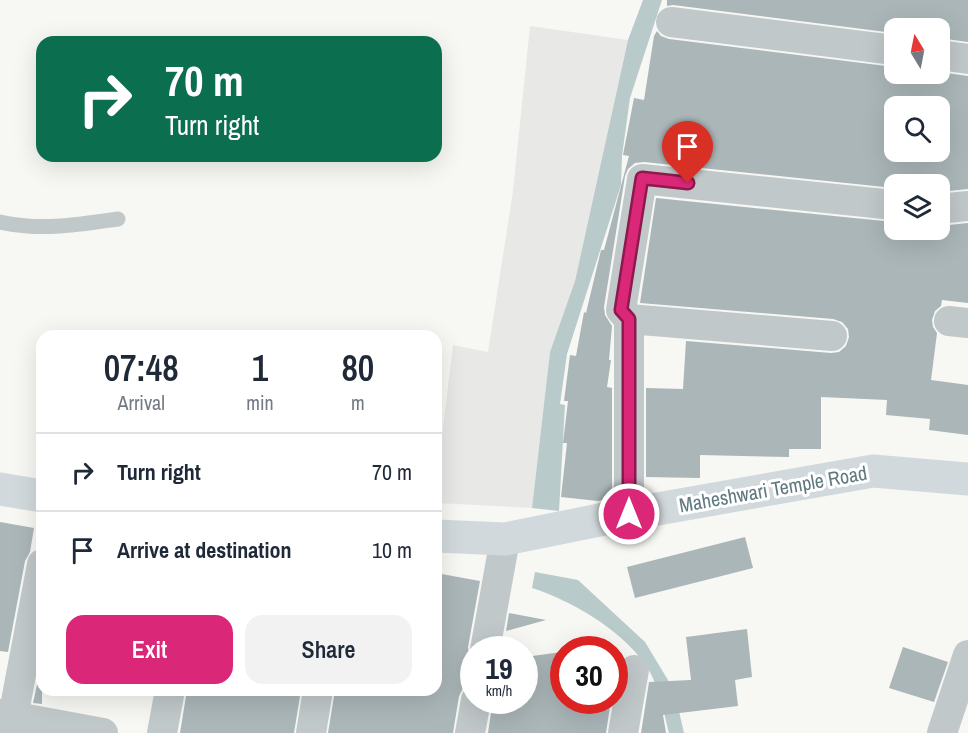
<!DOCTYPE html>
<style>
:root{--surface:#fff;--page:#f2f2f3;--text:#1f2937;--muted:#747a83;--line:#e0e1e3;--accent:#db2777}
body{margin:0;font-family:"Archivo Narrow",sans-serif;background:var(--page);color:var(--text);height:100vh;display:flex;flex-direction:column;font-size:22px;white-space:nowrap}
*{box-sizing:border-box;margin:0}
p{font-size:20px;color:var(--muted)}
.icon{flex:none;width:33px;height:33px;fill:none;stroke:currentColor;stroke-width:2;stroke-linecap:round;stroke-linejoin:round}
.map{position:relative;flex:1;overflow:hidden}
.side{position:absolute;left:36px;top:330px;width:406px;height:366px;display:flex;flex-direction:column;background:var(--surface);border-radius:18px;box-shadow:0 6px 24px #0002}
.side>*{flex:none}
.top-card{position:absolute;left:36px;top:36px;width:406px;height:126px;border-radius:18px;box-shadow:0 6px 24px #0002;background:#0b6e4f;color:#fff;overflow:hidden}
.needle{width:39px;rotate:350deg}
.buttons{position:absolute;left:884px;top:18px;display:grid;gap:12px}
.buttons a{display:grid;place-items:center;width:66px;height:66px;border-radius:12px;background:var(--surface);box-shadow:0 6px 24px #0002;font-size:30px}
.speed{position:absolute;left:460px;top:636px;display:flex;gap:12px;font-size:30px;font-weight:700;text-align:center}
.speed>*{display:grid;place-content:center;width:78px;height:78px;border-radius:50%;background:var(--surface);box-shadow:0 6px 24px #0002;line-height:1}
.speed small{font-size:15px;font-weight:400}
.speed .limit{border:9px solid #d22;background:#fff;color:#111}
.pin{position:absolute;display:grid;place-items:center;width:51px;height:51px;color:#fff;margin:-62px -26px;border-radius:50% 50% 50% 0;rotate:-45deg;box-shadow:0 0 6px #0007}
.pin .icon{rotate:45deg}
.me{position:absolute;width:66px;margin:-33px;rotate:0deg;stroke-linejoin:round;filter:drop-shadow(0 0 4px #0008)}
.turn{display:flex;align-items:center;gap:21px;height:126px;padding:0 30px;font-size:27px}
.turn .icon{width:78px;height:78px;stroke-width:2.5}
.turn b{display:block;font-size:42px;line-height:51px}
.eta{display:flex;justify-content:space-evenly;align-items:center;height:102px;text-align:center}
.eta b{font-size:36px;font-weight:600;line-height:42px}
.cta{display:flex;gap:12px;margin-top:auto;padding:12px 30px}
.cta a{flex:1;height:69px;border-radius:18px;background:var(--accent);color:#fff;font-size:24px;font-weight:600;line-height:69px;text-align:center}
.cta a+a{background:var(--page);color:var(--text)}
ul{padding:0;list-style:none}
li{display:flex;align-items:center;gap:18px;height:78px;padding:0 30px;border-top:2px solid var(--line)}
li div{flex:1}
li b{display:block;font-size:22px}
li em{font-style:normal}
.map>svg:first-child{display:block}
.built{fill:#e8e8e7}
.water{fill:#b9cacb}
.building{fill:#abb6b9;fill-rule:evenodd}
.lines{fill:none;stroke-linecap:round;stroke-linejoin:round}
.lane{stroke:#c1c8ca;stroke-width:15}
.street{stroke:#c1c8ca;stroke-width:30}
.secondary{stroke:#d2d9dc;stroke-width:33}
.route-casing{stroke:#8e194d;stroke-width:15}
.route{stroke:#db2777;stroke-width:10}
.labels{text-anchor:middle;stroke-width:6;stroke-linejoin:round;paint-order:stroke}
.street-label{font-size:20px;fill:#607981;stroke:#fff}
</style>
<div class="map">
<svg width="968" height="733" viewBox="0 0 968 733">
<rect width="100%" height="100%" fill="#f7f7f4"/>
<!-- built -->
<polygon class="built" points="530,26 628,40 575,281 550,352 532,508 437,503 437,477 453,345 488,352 513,191"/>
<!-- water -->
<g class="water">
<polygon points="643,0 662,0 630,98 622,156 621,185 567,354 560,404 565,405 559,511 532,508 550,352 575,281 628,40"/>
<path d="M535,572L578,580L645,642L674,690L684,733H669C664,712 658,682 645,664C620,629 572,601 532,588Z"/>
</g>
<!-- building -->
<g class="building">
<polygon points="667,0 968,0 968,42 939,38 939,28 894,28 894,33 673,5 667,6"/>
<path d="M657,31L661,36L669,39L894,67V74L939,72L968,76V189L939,192V184H894V188L644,162L635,163L628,169L625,176L604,307L605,315L612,326L609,360H611L607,387L612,388V498L598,501L561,497L567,443H563L568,401H564L570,355L576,356L584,312L586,313L601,250H604L629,156L623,155L634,98L644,100L654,36ZM894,106H939V152H894Z"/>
<polygon points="656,198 894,222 894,230 939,230 939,226 968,223 968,303 942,300 941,306 935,311 932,320 933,327 937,333 931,380 968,385 968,435 929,430 930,419 886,415 887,400 821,397 821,449 789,449 789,457 700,455 700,478 646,477 646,388 683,389 686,341 831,353 839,352 846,346 849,337 848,329 842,322 833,319 640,303"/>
<polygon points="0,522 34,528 30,552 25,561 8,652 0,651"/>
<polygon points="745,537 753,568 635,598 627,567"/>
<polygon points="436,573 480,581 468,647 469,656 474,663 474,683 463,688 459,696 453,733 328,733 335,690 436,690"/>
<polygon points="509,613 546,620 506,631"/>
<polygon points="747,629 752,677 735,680 738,706 663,715 666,733 641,733 649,682 691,680 686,637"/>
<polygon points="903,647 948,662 934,702 889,688"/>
<polygon points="562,652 558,673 564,675 564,700 611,700 606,733 488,733 493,700 525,700 525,657"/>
<polygon points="38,680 42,681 42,704 33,703"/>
<polygon points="187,690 301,690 294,733 180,733"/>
</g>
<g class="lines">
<!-- lane -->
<path class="lane" d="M0,222C42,231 76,225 118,219"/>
<!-- street -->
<g class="street">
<polyline points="671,22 894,50"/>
<polyline points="939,55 968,59"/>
<polyline points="939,209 968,206"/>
<polyline points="629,319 621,310 642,179 894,205"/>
<polyline points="949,321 968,323"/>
<polyline points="629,514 629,319 832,336"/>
<polyline points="485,650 505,539"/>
<polyline points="0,714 103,733"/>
<polyline points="10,733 42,564"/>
<polyline points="162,733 170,690"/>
<polyline points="311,733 318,690"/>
<polyline points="470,733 476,700"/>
<polyline points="623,733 634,670"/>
<polyline points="942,733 968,655"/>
</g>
<!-- secondary -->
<g class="secondary">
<polyline points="0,489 42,496"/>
<polyline points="436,536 505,539 629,514 873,471 968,479"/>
</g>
</g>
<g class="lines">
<!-- route casing -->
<g class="route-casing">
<polyline id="route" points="629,514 629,319 621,310 642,178 688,183"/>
</g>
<!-- route -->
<use href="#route" class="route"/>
</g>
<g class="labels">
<!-- street labels -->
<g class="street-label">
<text transform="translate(773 489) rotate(-10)" y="7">Maheshwari Temple Road</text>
</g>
</g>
</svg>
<div class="buttons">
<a><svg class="needle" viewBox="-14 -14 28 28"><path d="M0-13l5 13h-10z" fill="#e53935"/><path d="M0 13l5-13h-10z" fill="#747a83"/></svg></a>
<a><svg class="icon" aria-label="search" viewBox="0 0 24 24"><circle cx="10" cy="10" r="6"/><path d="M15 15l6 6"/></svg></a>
<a><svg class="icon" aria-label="layers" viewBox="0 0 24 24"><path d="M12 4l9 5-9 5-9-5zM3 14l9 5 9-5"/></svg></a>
</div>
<div class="speed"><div>19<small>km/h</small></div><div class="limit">30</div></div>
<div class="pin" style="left:688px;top:183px;background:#d93025"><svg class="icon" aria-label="arrive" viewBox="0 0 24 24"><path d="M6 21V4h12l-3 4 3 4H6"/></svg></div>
<svg class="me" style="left:629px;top:514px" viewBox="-20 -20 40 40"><circle r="17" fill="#db2777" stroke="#fff" stroke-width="3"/><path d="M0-11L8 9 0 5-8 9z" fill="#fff"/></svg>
<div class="top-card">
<div class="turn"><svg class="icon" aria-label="right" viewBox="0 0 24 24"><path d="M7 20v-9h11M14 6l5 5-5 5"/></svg><div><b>70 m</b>Turn right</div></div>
</div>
<section class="side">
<div class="eta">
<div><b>07:48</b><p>Arrival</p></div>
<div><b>1</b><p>min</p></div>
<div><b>80</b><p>m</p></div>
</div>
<ul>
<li><svg class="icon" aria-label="right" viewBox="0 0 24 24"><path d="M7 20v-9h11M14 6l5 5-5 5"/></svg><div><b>Turn right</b></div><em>70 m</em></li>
<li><svg class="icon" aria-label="arrive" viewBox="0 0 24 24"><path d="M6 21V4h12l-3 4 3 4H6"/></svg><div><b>Arrive at destination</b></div><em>10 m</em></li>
</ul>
<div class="cta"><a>Exit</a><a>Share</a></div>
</section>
</div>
